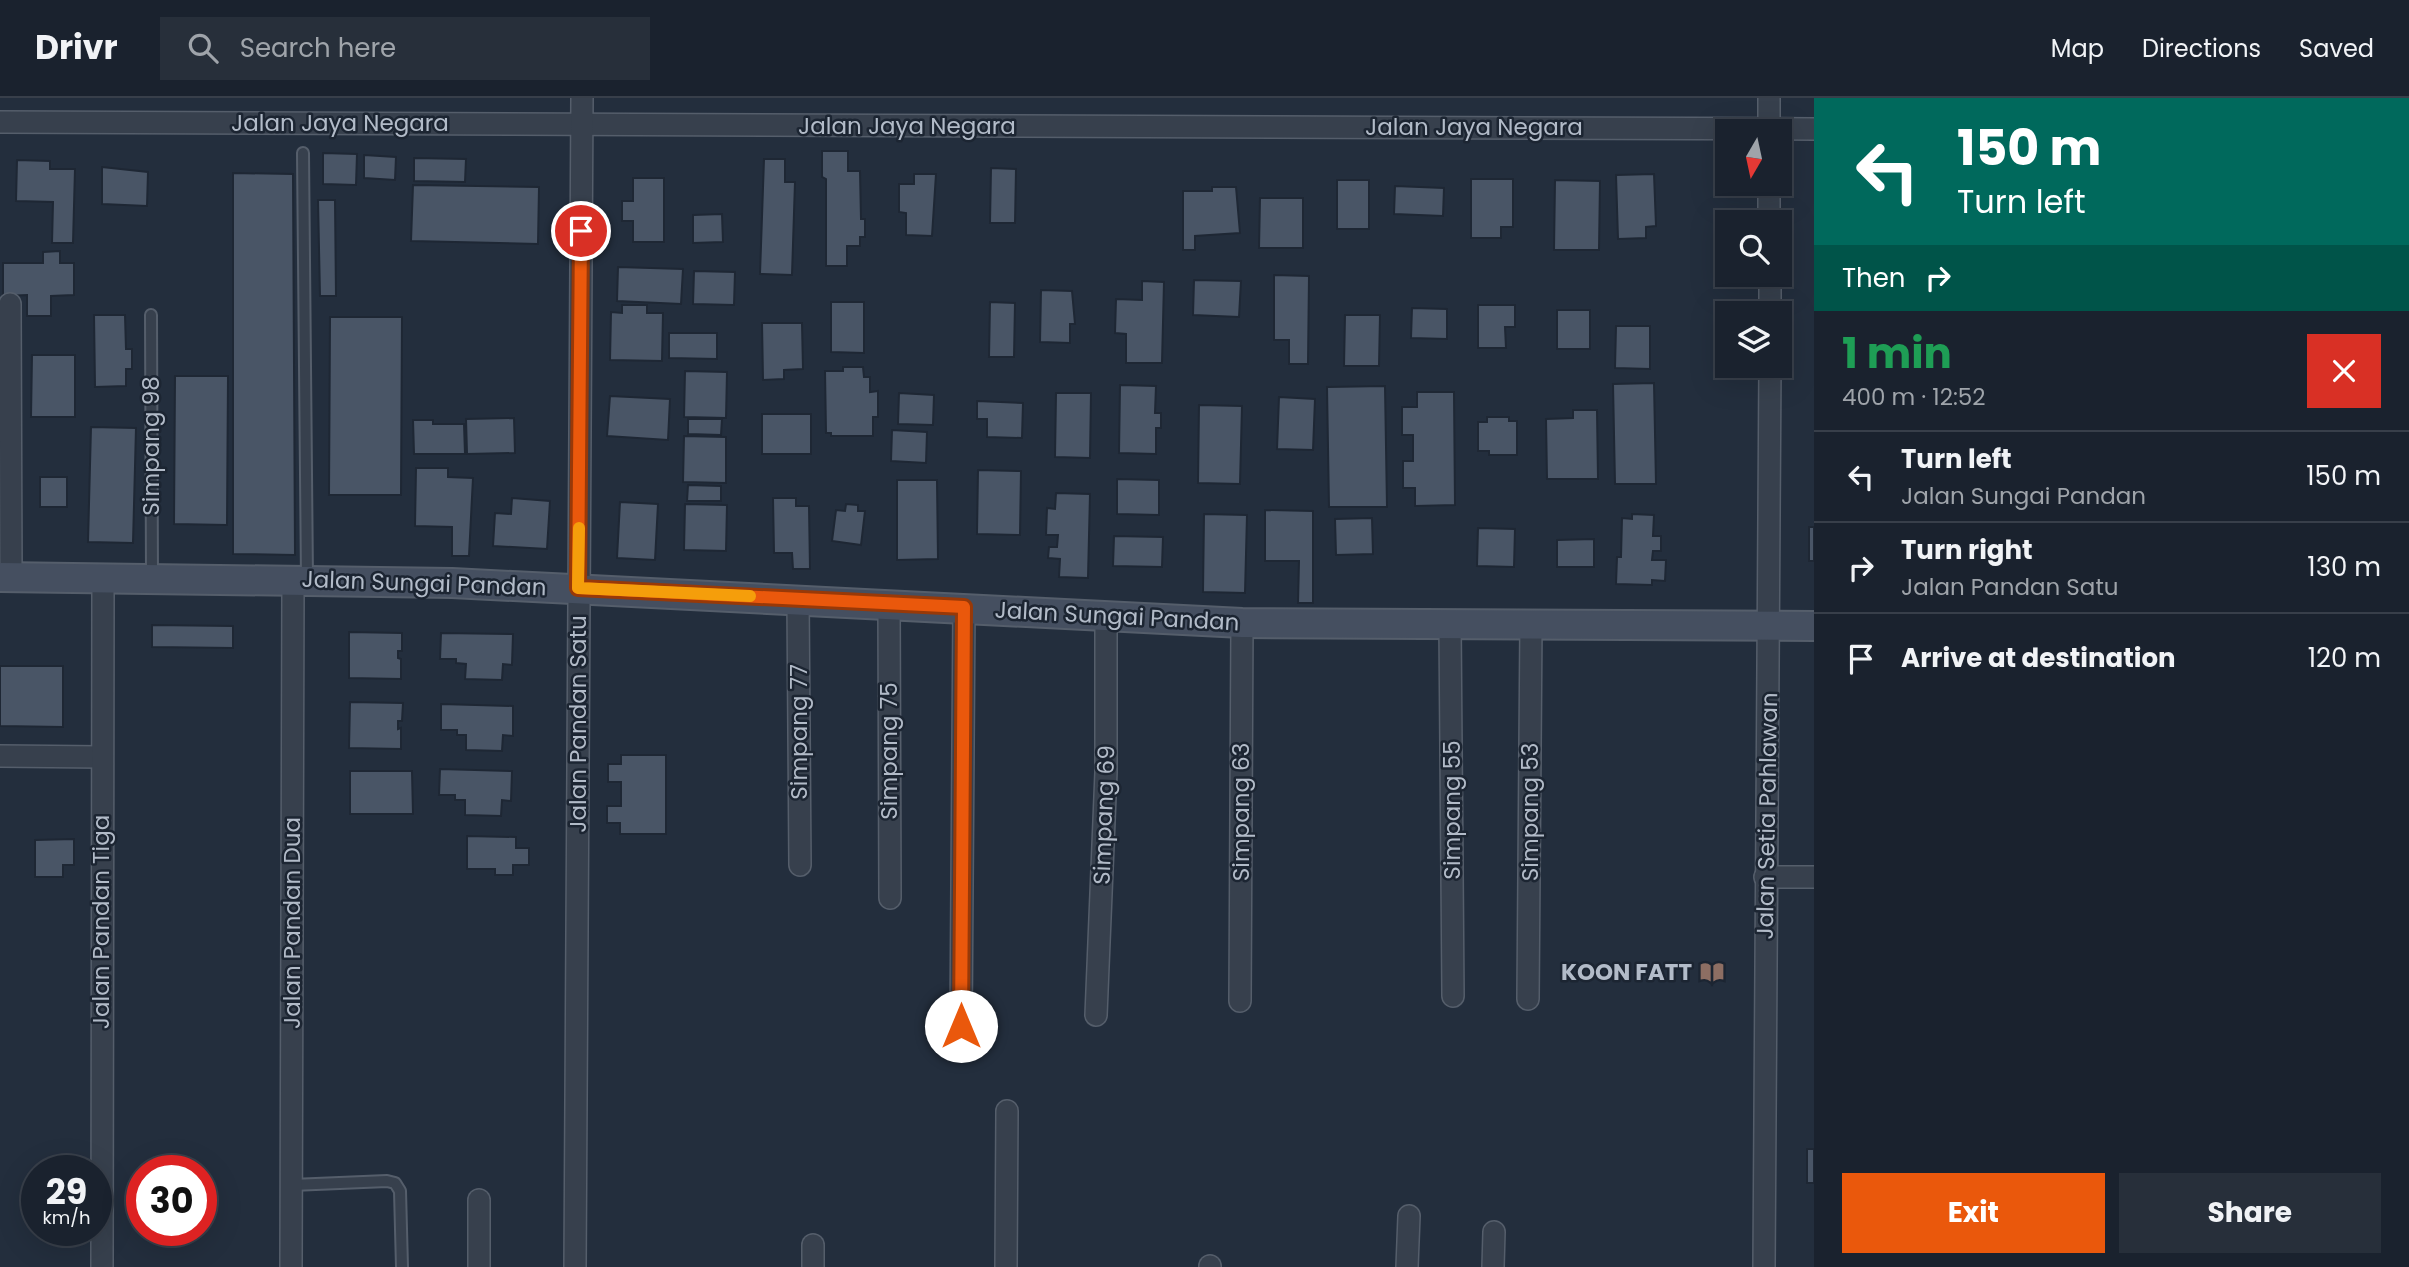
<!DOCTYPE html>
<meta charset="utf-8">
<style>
:root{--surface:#1a222e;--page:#272f3a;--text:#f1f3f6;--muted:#9fa4aa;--line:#383f4a;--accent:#ea580c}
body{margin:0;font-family:Poppins,sans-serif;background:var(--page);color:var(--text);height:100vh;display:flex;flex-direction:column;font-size:26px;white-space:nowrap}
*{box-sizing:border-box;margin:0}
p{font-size:23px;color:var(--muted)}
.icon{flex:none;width:38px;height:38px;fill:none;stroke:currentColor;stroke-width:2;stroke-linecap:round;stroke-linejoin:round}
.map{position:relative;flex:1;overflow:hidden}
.drawer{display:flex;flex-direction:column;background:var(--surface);width:595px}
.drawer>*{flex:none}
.top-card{background:#00695c;color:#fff;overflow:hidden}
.needle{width:46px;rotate:189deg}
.fabs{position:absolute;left:1715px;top:21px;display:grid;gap:14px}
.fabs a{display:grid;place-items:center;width:77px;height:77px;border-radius:0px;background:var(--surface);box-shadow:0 7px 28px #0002,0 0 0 2px var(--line);font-size:35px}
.speed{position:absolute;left:21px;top:1057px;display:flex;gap:14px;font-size:35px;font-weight:700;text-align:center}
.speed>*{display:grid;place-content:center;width:91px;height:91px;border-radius:50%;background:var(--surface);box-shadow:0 7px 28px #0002,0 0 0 2px var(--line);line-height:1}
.speed small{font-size:18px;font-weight:400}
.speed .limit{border:10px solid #d22;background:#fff;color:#111}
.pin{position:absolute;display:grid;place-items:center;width:60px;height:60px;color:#fff;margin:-30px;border:4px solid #fff;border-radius:50%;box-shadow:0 2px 7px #0007}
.me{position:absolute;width:77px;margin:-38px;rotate:0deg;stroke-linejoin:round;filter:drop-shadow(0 0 5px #0008)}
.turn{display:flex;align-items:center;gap:24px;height:147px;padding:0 28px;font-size:32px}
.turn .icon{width:91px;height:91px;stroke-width:2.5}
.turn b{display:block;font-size:49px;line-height:60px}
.then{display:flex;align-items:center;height:66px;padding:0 28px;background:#0003;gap:14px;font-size:26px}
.round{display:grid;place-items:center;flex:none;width:74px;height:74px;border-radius:0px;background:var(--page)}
.summary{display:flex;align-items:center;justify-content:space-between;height:119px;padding:0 28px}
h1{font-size:42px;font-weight:700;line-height:52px;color:#1e9e55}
.cta{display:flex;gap:14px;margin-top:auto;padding:14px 28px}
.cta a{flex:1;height:80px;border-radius:0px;background:var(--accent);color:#fff;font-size:28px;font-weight:700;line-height:80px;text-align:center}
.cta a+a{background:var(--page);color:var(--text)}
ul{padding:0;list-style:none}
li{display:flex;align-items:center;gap:21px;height:91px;padding:0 28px;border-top:2px solid var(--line)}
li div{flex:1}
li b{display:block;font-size:26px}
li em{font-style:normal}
header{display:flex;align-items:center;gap:42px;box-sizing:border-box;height:98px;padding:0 35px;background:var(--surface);border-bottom:2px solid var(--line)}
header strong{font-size:33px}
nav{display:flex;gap:38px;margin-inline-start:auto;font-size:24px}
.search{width:490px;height:63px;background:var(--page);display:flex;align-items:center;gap:18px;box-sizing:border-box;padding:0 24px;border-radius:0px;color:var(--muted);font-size:26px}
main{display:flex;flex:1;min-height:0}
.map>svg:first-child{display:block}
.building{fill:#495566;stroke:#1e2734;stroke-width:2}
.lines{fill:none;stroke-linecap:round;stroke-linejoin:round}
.lane-casing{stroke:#555e6b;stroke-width:14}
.street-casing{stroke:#555e6b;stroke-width:24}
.secondary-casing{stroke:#555e6b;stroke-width:32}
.lane{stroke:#37404d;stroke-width:10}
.street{stroke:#37404d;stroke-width:21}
.secondary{stroke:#454f60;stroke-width:28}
.route-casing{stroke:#983908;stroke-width:18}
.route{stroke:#ea580c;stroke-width:12}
.slow{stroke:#f59e0b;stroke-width:12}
.labels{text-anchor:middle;stroke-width:5;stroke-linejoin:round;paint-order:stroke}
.street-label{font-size:23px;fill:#b2bbc8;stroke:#1c2532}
.poi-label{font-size:23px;font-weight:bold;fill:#b2bbc8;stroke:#1c2532;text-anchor:end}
</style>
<header>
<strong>Drivr</strong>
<div class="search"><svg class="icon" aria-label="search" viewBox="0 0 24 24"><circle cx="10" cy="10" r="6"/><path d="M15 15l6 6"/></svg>Search here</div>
<nav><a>Map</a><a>Directions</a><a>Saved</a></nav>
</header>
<main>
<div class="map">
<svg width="1814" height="1169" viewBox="0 0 1814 1169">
<rect width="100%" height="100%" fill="#232e3d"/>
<!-- building -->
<g class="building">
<polygon points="822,53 848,53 848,73 860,73 861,121 865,121 865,139 860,139 860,148 847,148 847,168 826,168 826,81 822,79"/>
<polygon points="323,55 357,56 356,87 323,86"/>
<polygon points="364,57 396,59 395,82 364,80"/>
<polygon points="414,60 466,61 465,84 414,83"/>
<polygon points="764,61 785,61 785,84 795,84 792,177 760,176"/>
<polygon points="17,62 50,63 50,71 75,71 73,145 52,145 53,104 16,103"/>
<polygon points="102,69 148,74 147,108 102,106"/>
<polygon points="991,70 1016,71 1015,125 990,125"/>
<polygon points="233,75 293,76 295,457 233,456"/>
<polygon points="914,76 936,76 932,138 906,137 906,115 899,114 899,86 914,86"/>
<polygon points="1654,76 1656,128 1646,129 1646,140 1618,141 1616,77"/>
<polygon points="633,80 664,80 664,144 633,144 633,123 622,123 622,103 633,103"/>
<polygon points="1471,81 1513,81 1513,129 1501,129 1501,140 1471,140"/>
<rect x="1337" y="82" width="32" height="49"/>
<polygon points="1555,82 1600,83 1599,152 1554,152"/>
<polygon points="413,87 539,89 538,146 411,143"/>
<polygon points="1395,88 1444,90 1443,118 1394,116"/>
<polygon points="1212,89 1236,89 1240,135 1195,138 1195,152 1183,152 1183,93 1212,93"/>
<polygon points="1260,100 1303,100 1303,150 1259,150"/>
<polygon points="318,102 335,102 336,198 320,198"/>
<polygon points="722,116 723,144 693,145 693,117"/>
<polygon points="60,153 60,165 74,165 74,197 51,198 51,218 27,218 27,197 3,198 3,165 43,165 43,154"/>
<polygon points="618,169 683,171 681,206 617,203"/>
<polygon points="694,173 735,174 734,207 693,206"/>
<polygon points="1274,177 1309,178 1308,266 1289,266 1289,242 1274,242"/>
<polygon points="1194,182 1241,183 1239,219 1193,217"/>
<polygon points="1142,183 1164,184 1162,265 1126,265 1126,236 1115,235 1116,201 1142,202"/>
<polygon points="1041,192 1072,193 1075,226 1070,226 1070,245 1040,244"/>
<polygon points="831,204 864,204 864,255 831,254"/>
<polygon points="990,204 1015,205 1014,259 989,259"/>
<polygon points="622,207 647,207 647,215 663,215 662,263 610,262 611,214 622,215"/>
<polygon points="1478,207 1515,207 1515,229 1505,229 1506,250 1478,250"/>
<polygon points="1412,210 1447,211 1447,241 1411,240"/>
<rect x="1557" y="212" width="33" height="39"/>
<polygon points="94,217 125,217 126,251 132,251 132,271 126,271 126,288 95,289"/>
<polygon points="1345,217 1380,217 1379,268 1344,268"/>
<polygon points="330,219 402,219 401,397 329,397"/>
<polygon points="762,225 802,225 803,271 784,272 784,281 763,282"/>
<polygon points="1616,228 1650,228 1650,271 1615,270"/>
<polygon points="669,235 717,235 717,261 669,260"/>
<polygon points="32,257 75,257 75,319 31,319"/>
<polygon points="843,269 863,269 864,279 870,279 870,294 878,293 878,319 873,319 873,338 831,338 831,335 826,335 825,273 843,273"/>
<polygon points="685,273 727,274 726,320 684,319"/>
<polygon points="175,278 228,278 227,427 174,426"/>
<polygon points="1654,285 1656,386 1615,386 1613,286"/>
<polygon points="1120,287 1156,288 1155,315 1161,315 1161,330 1156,330 1156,356 1119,355"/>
<polygon points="1385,288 1387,409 1329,409 1327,289"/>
<polygon points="1417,294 1454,294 1455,407 1415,408 1415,390 1403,390 1403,363 1413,363 1413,337 1402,337 1402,309 1417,309"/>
<polygon points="899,295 934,297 933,327 898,326"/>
<polygon points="1056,295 1091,295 1090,360 1055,359"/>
<polygon points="610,298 670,301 668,342 607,338"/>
<polygon points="1279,299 1315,301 1313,352 1277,351"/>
<polygon points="977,303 1023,305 1022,340 987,339 987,321 977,321"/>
<polygon points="1199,307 1242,308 1240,386 1198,385"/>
<polygon points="1573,312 1597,312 1598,381 1547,381 1546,321 1573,320"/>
<rect x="762" y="316" width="49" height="40"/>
<polygon points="1487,319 1509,319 1509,323 1517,323 1517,357 1489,357 1489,353 1478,353 1478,324 1487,324"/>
<polygon points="514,320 515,355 467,356 466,321"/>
<polygon points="688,321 722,321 721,337 688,336"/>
<polygon points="413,322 433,322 433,326 464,326 465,356 414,356"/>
<polygon points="91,329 136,330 133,445 88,444"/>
<polygon points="892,332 927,334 926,365 891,363"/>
<polygon points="684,338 726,339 726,385 683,384"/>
<polygon points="416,370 448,370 448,379 473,380 469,458 452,458 452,429 415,428"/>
<polygon points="978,372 1021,373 1020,437 977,436"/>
<rect x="40" y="379" width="27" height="30"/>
<polygon points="1117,381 1159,382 1159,417 1117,416"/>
<polygon points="897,382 937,382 938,461 897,462"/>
<polygon points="688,387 721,388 721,403 687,403"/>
<polygon points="1056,395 1090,396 1088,480 1059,479 1060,461 1048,460 1049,449 1057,449 1058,437 1046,437 1047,410 1055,411"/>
<polygon points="512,400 550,403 547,451 493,448 495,415 511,416"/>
<polygon points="773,400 796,400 796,408 809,408 810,471 793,471 792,455 774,455"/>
<polygon points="620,404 658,406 655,462 617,460"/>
<polygon points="685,406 727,407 726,453 684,452"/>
<polygon points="846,406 858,407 858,413 865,413 861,447 832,443 836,412 845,413"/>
<polygon points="1265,412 1313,413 1313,505 1298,505 1299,463 1265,463"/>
<polygon points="1204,416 1247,417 1245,495 1203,494"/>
<polygon points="1632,416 1654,417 1653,438 1661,438 1661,453 1653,453 1652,462 1666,462 1665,483 1652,482 1652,487 1616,486 1617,459 1621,459 1622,420 1632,421"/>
<polygon points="1372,420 1373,456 1336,457 1335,421"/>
<rect x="1809" y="429" width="5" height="34"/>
<polygon points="1478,430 1515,431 1514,469 1477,468"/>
<polygon points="1114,438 1163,439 1162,469 1113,468"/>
<polygon points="1594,441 1594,469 1557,469 1557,442"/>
<polygon points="152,527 233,528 233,550 152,549"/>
<polygon points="349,534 402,535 402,553 398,553 398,560 401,561 401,581 349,580"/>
<polygon points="441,535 513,536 512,567 503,566 502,582 465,581 466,566 456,565 456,561 440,561"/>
<polygon points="0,568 63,568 63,629 0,628"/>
<polygon points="350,604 403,605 402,623 398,623 398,631 401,630 401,651 349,650"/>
<polygon points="441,606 513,608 513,638 503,637 502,653 466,652 466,637 457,637 457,632 441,632"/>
<polygon points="621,657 666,657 666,736 620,736 620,725 607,725 607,708 621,708 621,684 608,684 608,666 621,666"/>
<polygon points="440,671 512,673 511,703 502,702 501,718 465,717 465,702 455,702 455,697 439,697"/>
<polygon points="350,673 412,673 413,716 350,716"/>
<polygon points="467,738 516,739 516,750 529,750 529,767 513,767 513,777 495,777 495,771 467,771"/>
<polygon points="74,741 74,767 63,767 63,779 35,779 35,742"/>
<rect x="1807" y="1051" width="7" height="34"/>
</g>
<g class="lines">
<!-- lane casing -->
<g class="lane-casing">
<g id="lane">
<polyline points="303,55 307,482"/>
<polyline points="151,217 152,479"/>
<polyline points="292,1087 387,1083 395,1085 400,1093 402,1169"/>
</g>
</g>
<!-- street casing -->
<g class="street-casing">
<g id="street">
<polyline points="0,24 1814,31"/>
<polyline points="1769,33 1769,0"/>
<polyline points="1769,86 1769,124"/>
<polyline points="1770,177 1770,215"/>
<polyline points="10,206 11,478"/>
<polyline points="798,501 800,767"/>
<polyline points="889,506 890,800"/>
<polyline points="1450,526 1453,898"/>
<polyline points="0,658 102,659"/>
<polyline points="1765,779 1814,779"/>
<polyline points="1528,901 1531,526"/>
<polyline points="1240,903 1242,525"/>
<polyline points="1096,917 1106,674 1106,517"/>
<polyline points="961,927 964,509"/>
<polyline points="1210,1168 1210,1169"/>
<polyline points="102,1169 103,479"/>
<polyline points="291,1169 293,481"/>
<polyline points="479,1169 479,1102"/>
<polyline points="575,1169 582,0"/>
<polyline points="813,1169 813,1147"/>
<polyline points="1006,1169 1007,1013"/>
<polyline points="1407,1169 1409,1118"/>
<polyline points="1493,1169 1494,1134"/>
<polyline points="1764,1169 1770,268"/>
</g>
</g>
<!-- secondary casing -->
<g class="secondary-casing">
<polyline id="secondary" points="0,479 452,485 1242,525 1814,528"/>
</g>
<!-- lane -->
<use href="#lane" class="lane"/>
<!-- street -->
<use href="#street" class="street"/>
<!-- secondary -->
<use href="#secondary" class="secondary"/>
</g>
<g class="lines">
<!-- route casing -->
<g class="route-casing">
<polyline id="route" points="581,133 578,490 964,509 961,928"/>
</g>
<!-- route -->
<use href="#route" class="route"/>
<!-- slow -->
<polyline class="slow" points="579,430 578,490 750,498"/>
</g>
<!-- icons -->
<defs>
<g id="library-bare" transform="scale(1.89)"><path d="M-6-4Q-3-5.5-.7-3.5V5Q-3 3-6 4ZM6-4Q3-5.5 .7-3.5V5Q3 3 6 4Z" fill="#8d6e63" stroke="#1c2532" stroke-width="2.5" paint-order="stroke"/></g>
</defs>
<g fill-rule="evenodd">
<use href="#library-bare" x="1712" y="874"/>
</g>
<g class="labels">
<!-- street labels -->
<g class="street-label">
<text x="340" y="33">Jalan Jaya Negara</text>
<text x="907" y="36">Jalan Jaya Negara</text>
<text x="1474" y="37">Jalan Jaya Negara</text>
<text transform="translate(151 348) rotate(-90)" y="8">Simpang 98</text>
<text transform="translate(424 485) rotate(2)" y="8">Jalan Sungai Pandan</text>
<text transform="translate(1117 518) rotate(3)" y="8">Jalan Sungai Pandan</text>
<text transform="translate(578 626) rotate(-90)" y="8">Jalan Pandan Satu</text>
<text transform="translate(799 634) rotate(-90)" y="8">Simpang 77</text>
<text transform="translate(889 653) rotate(-90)" y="8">Simpang 75</text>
<text transform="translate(1452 712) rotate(-90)" y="8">Simpang 55</text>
<text transform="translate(1241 714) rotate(-90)" y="8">Simpang 63</text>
<text transform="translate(1530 714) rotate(-90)" y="8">Simpang 53</text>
<text transform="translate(1104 717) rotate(-88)" y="8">Simpang 69</text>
<text transform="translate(1767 718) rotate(-89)" y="8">Jalan Setia Pahlawan</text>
<text transform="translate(101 824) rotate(-90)" y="8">Jalan Pandan Tiga</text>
<text transform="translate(292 825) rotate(-90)" y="8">Jalan Pandan Dua</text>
</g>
<!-- poi labels -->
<g class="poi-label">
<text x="1692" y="882">KOON FATT</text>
</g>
</g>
</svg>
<div class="fabs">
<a><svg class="needle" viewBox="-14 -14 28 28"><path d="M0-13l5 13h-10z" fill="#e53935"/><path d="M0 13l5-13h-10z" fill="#9fa4aa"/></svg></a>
<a><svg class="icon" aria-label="search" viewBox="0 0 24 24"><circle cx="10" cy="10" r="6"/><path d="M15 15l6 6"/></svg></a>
<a><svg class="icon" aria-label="layers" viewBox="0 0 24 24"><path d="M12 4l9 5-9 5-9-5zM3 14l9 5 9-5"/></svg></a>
</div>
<div class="speed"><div>29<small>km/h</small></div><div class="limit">30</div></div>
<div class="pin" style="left:581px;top:133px;background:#d93025"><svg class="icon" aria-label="arrive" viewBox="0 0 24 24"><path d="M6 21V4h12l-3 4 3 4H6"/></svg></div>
<svg class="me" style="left:961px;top:928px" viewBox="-20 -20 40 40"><circle r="19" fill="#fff"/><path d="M0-13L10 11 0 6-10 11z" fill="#ea580c"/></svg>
</div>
<section class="drawer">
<div class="top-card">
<div class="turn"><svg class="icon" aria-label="left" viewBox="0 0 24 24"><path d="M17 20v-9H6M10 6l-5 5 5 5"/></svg><div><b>150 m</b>Turn left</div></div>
<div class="then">Then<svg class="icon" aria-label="right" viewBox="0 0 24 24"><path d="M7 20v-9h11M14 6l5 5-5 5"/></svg></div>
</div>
<div class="summary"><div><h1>1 min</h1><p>400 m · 12:52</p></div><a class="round" style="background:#d93025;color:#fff"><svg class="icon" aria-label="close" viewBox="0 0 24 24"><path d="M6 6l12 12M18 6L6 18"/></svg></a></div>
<ul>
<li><svg class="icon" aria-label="left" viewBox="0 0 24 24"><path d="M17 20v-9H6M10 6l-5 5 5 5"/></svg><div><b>Turn left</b><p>Jalan Sungai Pandan</p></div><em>150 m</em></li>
<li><svg class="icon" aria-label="right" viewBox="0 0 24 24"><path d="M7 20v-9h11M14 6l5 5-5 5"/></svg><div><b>Turn right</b><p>Jalan Pandan Satu</p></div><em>130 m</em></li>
<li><svg class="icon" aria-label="arrive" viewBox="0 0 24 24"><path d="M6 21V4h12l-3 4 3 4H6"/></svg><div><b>Arrive at destination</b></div><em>120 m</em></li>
</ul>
<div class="cta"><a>Exit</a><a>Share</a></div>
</section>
</main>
